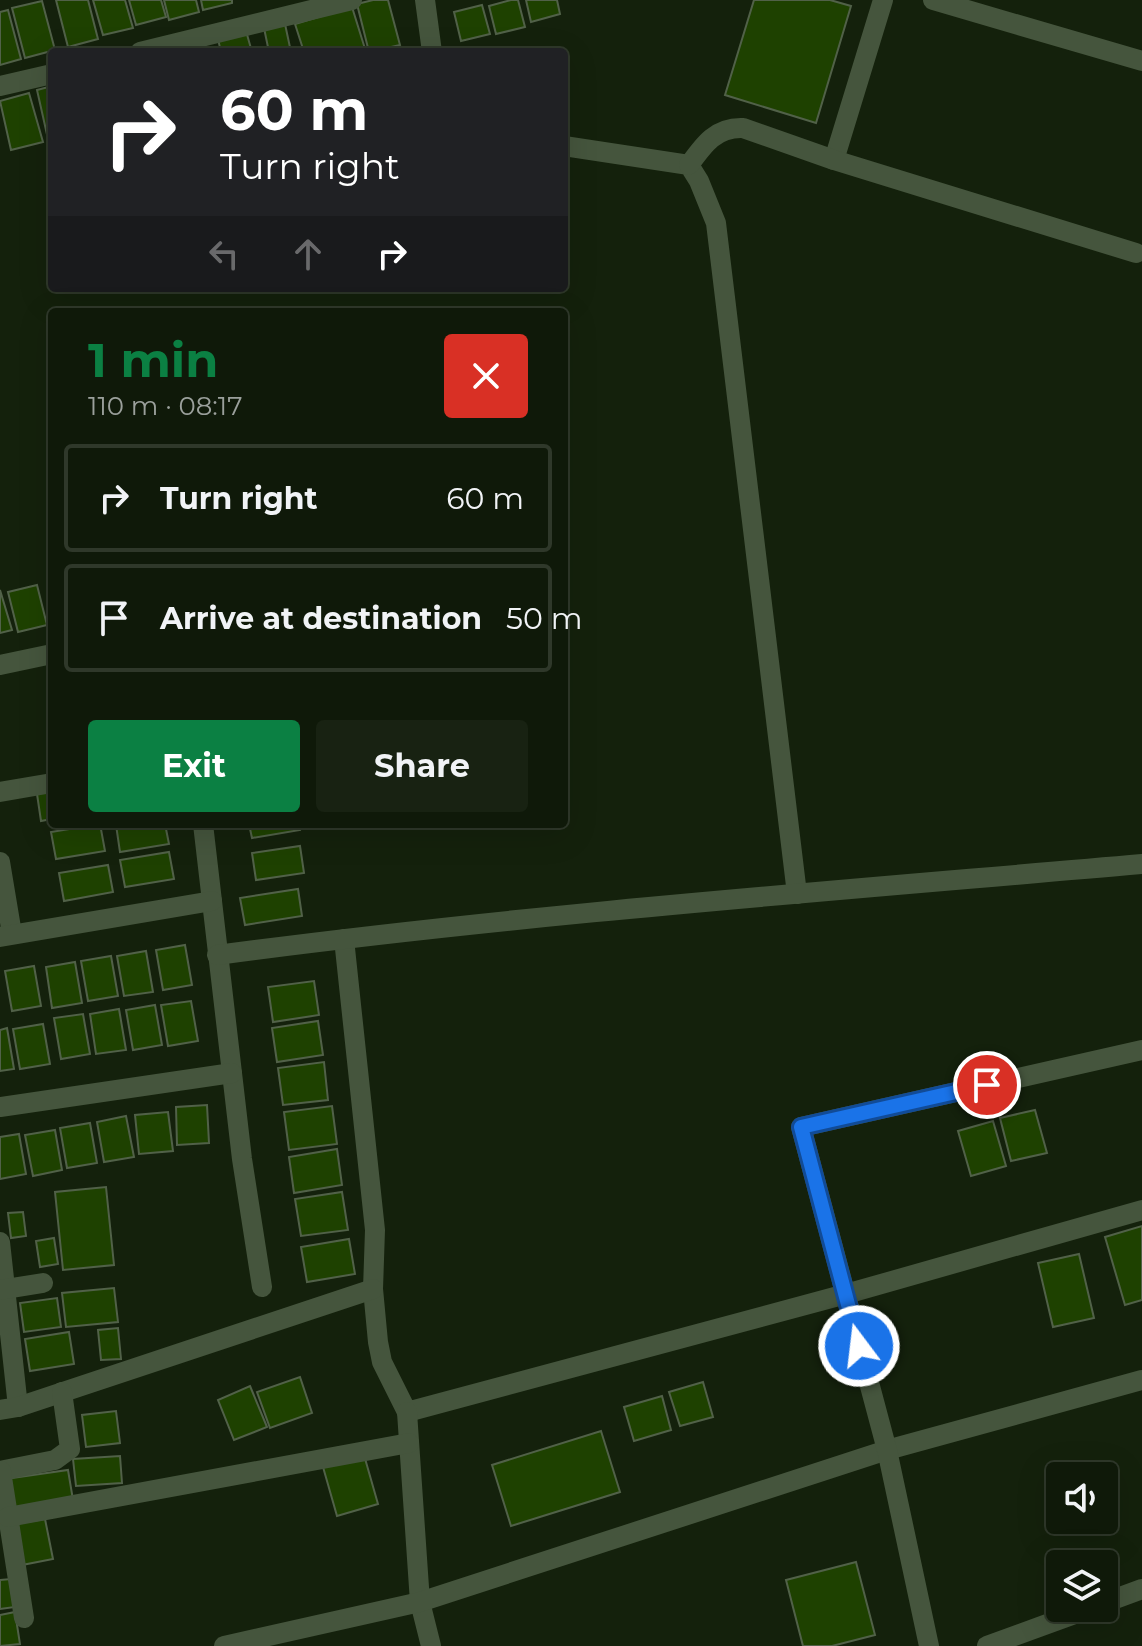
<!DOCTYPE html>
<meta charset="utf-8">
<style>
:root{--surface:#0f1909;--page:#182212;--text:#f1f3f6;--muted:#9ba09c;--line:#2f382a;--accent:#0b8043}
body{margin:0;font-family:Montserrat,sans-serif;background:var(--page);color:var(--text);height:100vh;display:flex;flex-direction:column;font-size:30px;white-space:nowrap}
*{box-sizing:border-box;margin:0}
p{font-size:26px;color:var(--muted)}
.icon{flex:none;width:44px;height:44px;fill:none;stroke:currentColor;stroke-width:2;stroke-linecap:round;stroke-linejoin:round}
.map{position:relative;flex:1;overflow:hidden}
.panel{position:absolute;left:48px;top:308px;width:520px;height:520px;display:flex;flex-direction:column;background:var(--surface);border-radius:8px;box-shadow:0 8px 32px #0002,0 0 0 2px var(--line)}
.panel>*{flex:none}
.top-card{position:absolute;left:48px;top:48px;width:520px;height:244px;border-radius:8px;box-shadow:0 8px 32px #0002,0 0 0 2px var(--line);background:#202124;color:#fff;overflow:hidden}
.buttons{position:absolute;left:1046px;top:1462px;display:grid;gap:16px}
.buttons a{display:grid;place-items:center;width:72px;height:72px;border-radius:8px;background:var(--surface);box-shadow:0 8px 32px #0002,0 0 0 2px var(--line);font-size:40px}
.pin{position:absolute;display:grid;place-items:center;width:68px;height:68px;color:#fff;margin:-34px;border:4px solid #fff;border-radius:50%;box-shadow:0 2px 8px #0007}
.me{position:absolute;width:88px;margin:-44px;rotate:345deg;stroke-linejoin:round;filter:drop-shadow(0 0 6px #0008)}
.turn{display:flex;align-items:center;gap:28px;height:168px;padding:0 40px;font-size:36px}
.turn .icon{width:104px;height:104px;stroke-width:2.5}
.turn b{display:block;font-size:56px;line-height:68px}
.lanes{display:flex;align-items:center;height:76px;padding:0 40px;background:#0003;justify-content:center;gap:40px;direction:ltr}
.lanes .off{opacity:.35}
.round{display:grid;place-items:center;flex:none;width:84px;height:84px;border-radius:8px;background:var(--page)}
.head{display:flex;align-items:center;justify-content:space-between;height:136px;padding:0 40px}
h1{font-size:48px;font-weight:700;line-height:60px;color:var(--accent)}
.cta{display:flex;gap:16px;margin-top:auto;padding:16px 40px}
.cta a{flex:1;height:92px;border-radius:8px;background:var(--accent);color:#fff;font-size:32px;font-weight:700;line-height:92px;text-align:center}
.cta a+a{background:var(--page);color:var(--text)}
ul{padding:0;list-style:none}
li{display:flex;align-items:center;gap:24px;height:108px;margin:0 16px 12px;padding:0 24px;border:4px solid var(--line);border-radius:8px}
li div{flex:1}
li b{display:block;font-size:30px}
li em{font-style:normal}
.map>svg:first-child{display:block}
.building{fill:#1e4100;stroke:#516148;stroke-width:2}
.lines{fill:none;stroke-linecap:round;stroke-linejoin:round}
.street{stroke:#45553d;stroke-width:20}
.route-casing{stroke:#114b97;stroke-width:20}
.route{stroke:#1a73e8;stroke-width:14}
</style>
<div class="map">
<svg width="1142" height="1646" viewBox="0 0 1142 1646">
<rect width="100%" height="100%" fill="#14210c"/>
<!-- building -->
<g class="building">
<polygon points="56,0 88,0 98,39 68,47"/>
<polygon points="93,0 125,0 133,28 103,35"/>
<polygon points="129,0 161,0 166,17 136,25"/>
<polygon points="164,0 196,0 199,12 169,20"/>
<polygon points="201,0 232,0 232,3 203,10"/>
<polygon points="373,0 388,0 400,45 369,52 357,4"/>
<polygon points="511,0 518,0 525,27 496,34 489,6"/>
<polygon points="526,0 557,0 560,14 531,22"/>
<polygon points="754,0 830,0 851,6 816,123 725,95"/>
<polygon points="42,1 55,50 25,58 12,8"/>
<polygon points="482,5 490,34 461,41 454,12"/>
<polygon points="352,7 366,52 304,52 295,24"/>
<polygon points="8,10 21,59 0,65 0,12"/>
<polygon points="285,24 291,52 269,52 264,28"/>
<polygon points="246,31 252,52 221,52 218,39"/>
<polygon points="52,86 52,138 48,139 37,90"/>
<polygon points="29,93 43,142 11,150 0,101"/>
<polygon points="37,585 47,625 18,632 8,592"/>
<polygon points="0,590 12,630 0,633"/>
<polygon points="52,791 52,819 41,821 37,794"/>
<polygon points="100,824 105,851 56,859 51,832"/>
<polygon points="165,824 169,844 120,852 116,825"/>
<polygon points="249,824 299,824 300,830 252,838"/>
<polygon points="300,846 304,873 256,880 252,853"/>
<polygon points="169,852 174,879 125,887 120,860"/>
<polygon points="108,865 113,892 64,901 59,873"/>
<polygon points="298,889 302,916 245,925 240,898"/>
<polygon points="185,945 192,985 163,990 156,950"/>
<polygon points="146,951 153,992 124,996 117,956"/>
<polygon points="111,956 118,996 88,1001 81,961"/>
<polygon points="75,962 82,1003 52,1008 46,967"/>
<polygon points="34,966 41,1006 12,1011 5,971"/>
<polygon points="314,981 319,1015 273,1022 268,987"/>
<polygon points="191,1001 198,1041 168,1046 161,1005"/>
<polygon points="155,1005 162,1045 133,1050 126,1010"/>
<polygon points="119,1009 126,1050 96,1054 90,1014"/>
<polygon points="83,1014 90,1054 61,1059 54,1018"/>
<polygon points="318,1021 323,1055 277,1062 272,1028"/>
<polygon points="43,1024 50,1064 20,1069 13,1029"/>
<polygon points="7,1028 14,1069 0,1071 0,1030"/>
<polygon points="324,1062 328,1100 283,1105 278,1068"/>
<polygon points="207,1105 209,1143 177,1145 176,1107"/>
<polygon points="332,1106 337,1144 289,1150 284,1112"/>
<polygon points="1035,1110 1047,1153 1011,1161 1000,1118"/>
<polygon points="168,1112 173,1151 139,1154 135,1115"/>
<polygon points="126,1116 134,1157 104,1162 97,1122"/>
<polygon points="993,1121 1006,1166 971,1176 958,1131"/>
<polygon points="90,1123 97,1163 67,1168 60,1128"/>
<polygon points="55,1130 62,1170 33,1176 25,1135"/>
<polygon points="19,1134 26,1174 0,1179 0,1137"/>
<polygon points="337,1149 342,1185 294,1193 289,1157"/>
<polygon points="106,1187 114,1265 63,1270 55,1192"/>
<polygon points="342,1192 348,1230 301,1236 295,1199"/>
<polygon points="23,1212 26,1236 11,1238 8,1213"/>
<polygon points="1142,1226 1142,1300 1125,1305 1105,1237"/>
<polygon points="54,1238 58,1264 40,1267 36,1241"/>
<polygon points="349,1239 355,1274 307,1282 301,1247"/>
<polygon points="1079,1254 1094,1318 1053,1327 1038,1263"/>
<polygon points="114,1288 118,1322 66,1327 62,1293"/>
<polygon points="57,1298 61,1327 24,1332 20,1303"/>
<polygon points="118,1328 121,1359 101,1360 98,1330"/>
<polygon points="69,1332 74,1364 30,1371 25,1339"/>
<polygon points="300,1377 312,1413 270,1428 257,1392"/>
<polygon points="703,1382 713,1417 680,1426 669,1392"/>
<polygon points="250,1386 267,1427 234,1440 218,1400"/>
<polygon points="662,1396 671,1430 634,1441 624,1407"/>
<polygon points="116,1411 120,1443 86,1447 82,1415"/>
<polygon points="601,1431 620,1492 511,1526 492,1465"/>
<polygon points="364,1455 378,1504 337,1516 323,1467"/>
<polygon points="120,1456 122,1483 76,1486 73,1459"/>
<polygon points="68,1470 73,1500 9,1509 5,1479"/>
<polygon points="45,1519 53,1559 22,1565 14,1524"/>
<polygon points="856,1562 875,1635 832,1646 803,1646 786,1580"/>
<polygon points="11,1579 15,1607 0,1609 0,1580"/>
<polygon points="15,1612 20,1644 0,1646 0,1615"/>
</g>
<g class="lines">
<!-- street -->
<g class="street">
<polyline points="425,0 432,52"/>
<polyline points="933,0 1142,61"/>
<polyline points="140,52 352,0"/>
<polyline points="0,86 52,74"/>
<polyline points="564,146 689,165 699,181 716,223 797,894"/>
<polyline points="834,160 883,0"/>
<path d="M689,165C704,144 716,127 743,128L834,160L1136,253"/>
<polyline points="0,665 52,654"/>
<polyline points="0,792 52,783"/>
<polyline points="203,824 242,1159 262,1287"/>
<polyline points="0,862 12,934"/>
<polyline points="0,937 212,901"/>
<polyline points="344,939 375,1230 373,1289 378,1342 382,1362 407,1412 846,1294 1142,1210"/>
<path d="M217,955C524,914 834,891 1142,864"/>
<polyline points="0,1107 232,1073"/>
<polyline points="0,1242 18,1407"/>
<polyline points="0,1290 43,1283"/>
<polyline points="0,1410 18,1407 373,1289"/>
<polyline points="407,1412 420,1602 431,1646"/>
<polyline points="0,1471 55,1460 70,1449 62,1392"/>
<polyline points="1,1471 24,1618"/>
<polyline points="8,1517 409,1443"/>
<polyline points="1104,1603 1142,1589"/>
<polyline points="224,1646 420,1602 887,1450 1142,1380"/>
<polyline points="929,1646 887,1450 801,1127 1142,1050"/>
<polyline points="987,1646 1091,1608"/>
</g>
</g>
<g class="lines">
<!-- route casing -->
<g class="route-casing">
<polyline id="route" points="859,1346 801,1127 987,1085"/>
</g>
<!-- route -->
<use href="#route" class="route"/>
</g>
</svg>
<div class="buttons">
<a><svg class="icon" aria-label="sound" viewBox="0 0 24 24"><path d="M4 9h4l5-4v14l-5-4H4zM17 9q2 3 0 6"/></svg></a>
<a><svg class="icon" aria-label="layers" viewBox="0 0 24 24"><path d="M12 4l9 5-9 5-9-5zM3 14l9 5 9-5"/></svg></a>
</div>
<div class="pin" style="left:987px;top:1085px;background:#d93025"><svg class="icon" aria-label="arrive" viewBox="0 0 24 24"><path d="M6 21V4h12l-3 4 3 4H6"/></svg></div>
<svg class="me" style="left:859px;top:1346px" viewBox="-20 -20 40 40"><circle r="17" fill="#1a73e8" stroke="#fff" stroke-width="3"/><path d="M0-11L8 9 0 5-8 9z" fill="#fff"/></svg>
<div class="top-card">
<div class="turn"><svg class="icon" aria-label="right" viewBox="0 0 24 24"><path d="M7 20v-9h11M14 6l5 5-5 5"/></svg><div><b>60 m</b>Turn right</div></div>
<div class="lanes"><svg class="icon off" aria-label="left" viewBox="0 0 24 24"><path d="M17 20v-9H6M10 6l-5 5 5 5"/></svg><svg class="icon off" aria-label="ahead" viewBox="0 0 24 24"><path d="M12 20V5M6 11l6-6 6 6"/></svg><svg class="icon" aria-label="right" viewBox="0 0 24 24"><path d="M7 20v-9h11M14 6l5 5-5 5"/></svg></div>
</div>
<section class="panel">
<div class="head"><div><h1>1 min</h1><p>110 m · 08:17</p></div><a class="round" style="background:#d93025;color:#fff"><svg class="icon" aria-label="close" viewBox="0 0 24 24"><path d="M6 6l12 12M18 6L6 18"/></svg></a></div>
<ul>
<li><svg class="icon" aria-label="right" viewBox="0 0 24 24"><path d="M7 20v-9h11M14 6l5 5-5 5"/></svg><div><b>Turn right</b></div><em>60 m</em></li>
<li><svg class="icon" aria-label="arrive" viewBox="0 0 24 24"><path d="M6 21V4h12l-3 4 3 4H6"/></svg><div><b>Arrive at destination</b></div><em>50 m</em></li>
</ul>
<div class="cta"><a>Exit</a><a>Share</a></div>
</section>
</div>
